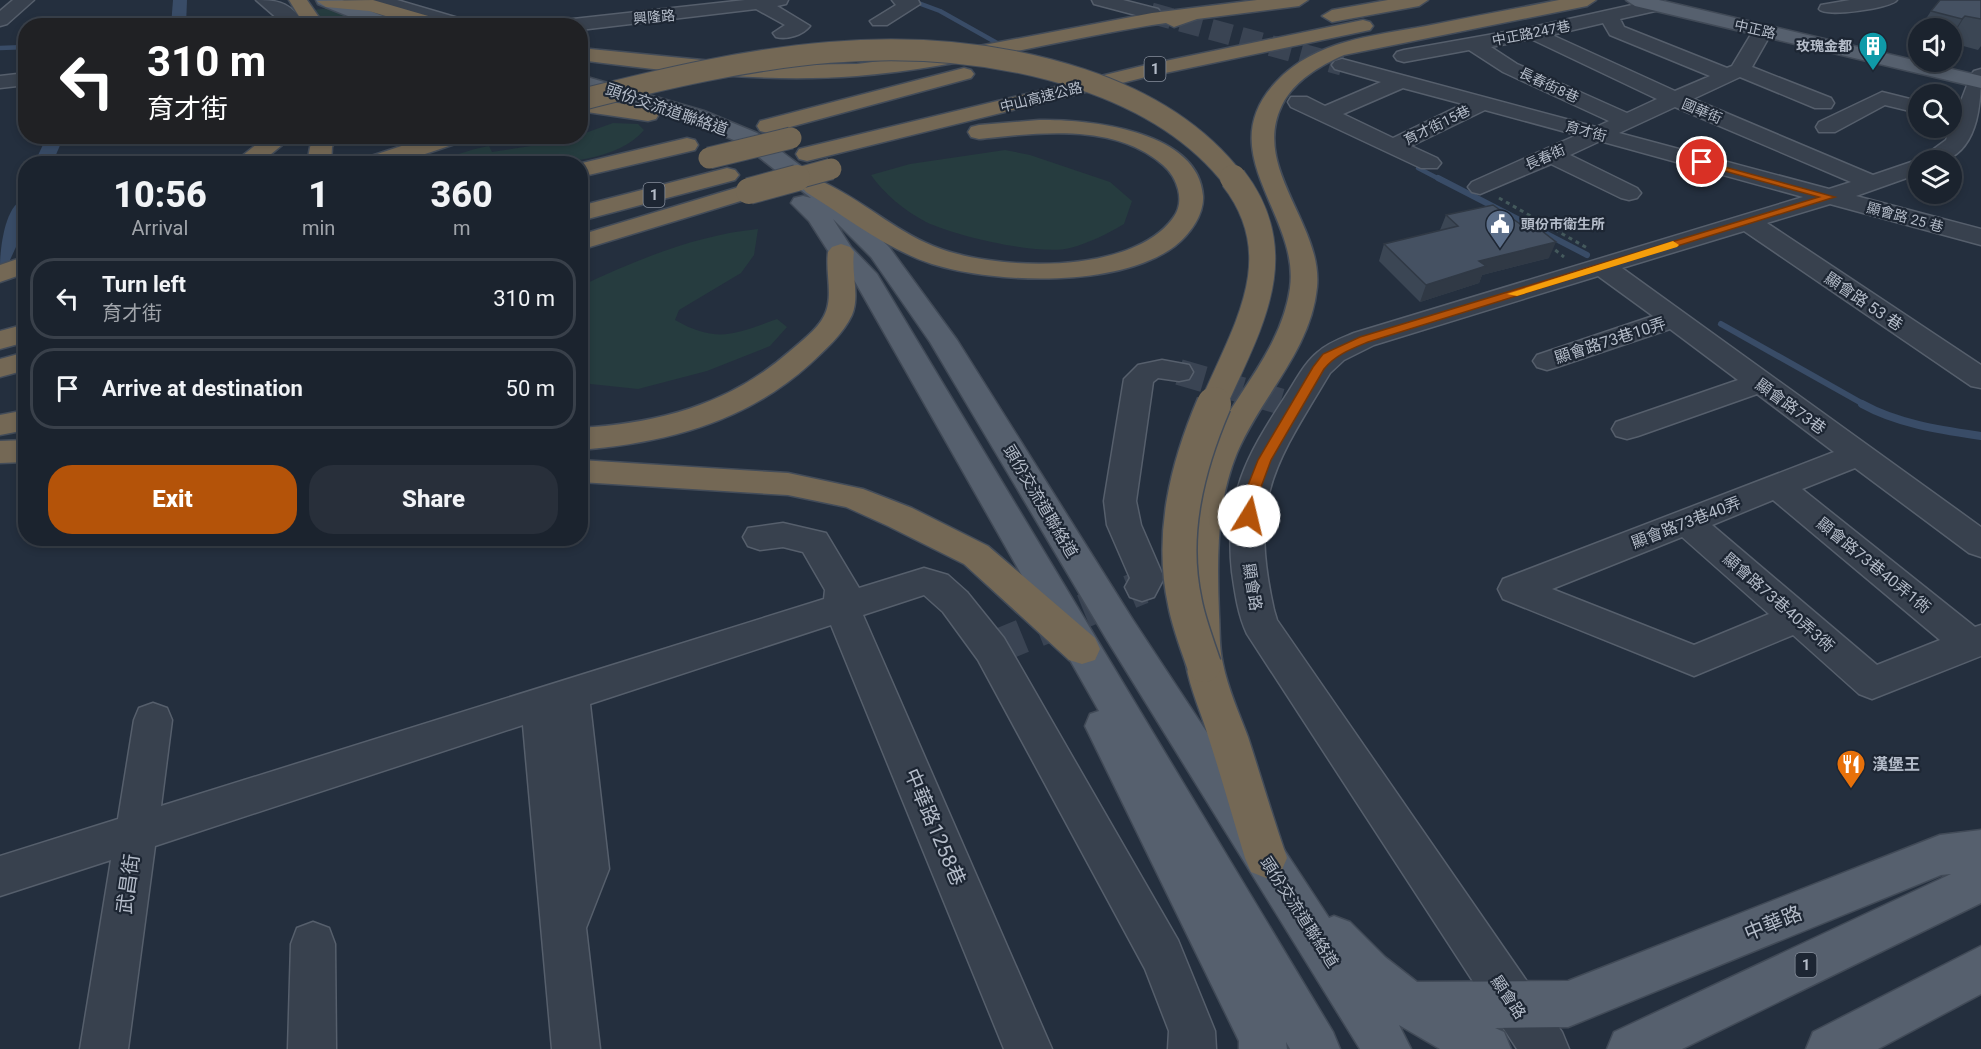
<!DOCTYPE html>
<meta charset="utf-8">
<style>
:root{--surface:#1b232e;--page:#282f3a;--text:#f1f3f6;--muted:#a0a4aa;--line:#39404a;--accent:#b45309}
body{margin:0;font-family:Roboto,"Noto Sans TC",sans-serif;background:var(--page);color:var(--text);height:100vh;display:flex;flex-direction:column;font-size:22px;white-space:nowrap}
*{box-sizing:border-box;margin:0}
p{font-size:20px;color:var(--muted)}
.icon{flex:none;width:33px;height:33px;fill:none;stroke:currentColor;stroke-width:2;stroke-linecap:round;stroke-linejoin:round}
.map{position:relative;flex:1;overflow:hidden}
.panel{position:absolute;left:18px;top:156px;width:570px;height:390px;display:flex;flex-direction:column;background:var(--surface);border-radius:24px;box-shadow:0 3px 9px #0003,0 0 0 2px var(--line)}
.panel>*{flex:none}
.top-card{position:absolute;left:18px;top:18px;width:570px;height:126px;border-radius:24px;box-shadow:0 3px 9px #0003,0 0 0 2px var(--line);background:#202124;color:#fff;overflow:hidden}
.fabs{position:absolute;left:1908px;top:18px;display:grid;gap:12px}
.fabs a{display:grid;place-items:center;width:54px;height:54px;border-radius:50%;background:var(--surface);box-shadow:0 3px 9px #0003,0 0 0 2px var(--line);font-size:30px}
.pin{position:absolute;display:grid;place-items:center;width:51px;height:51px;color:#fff;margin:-26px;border:3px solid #fff;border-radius:50%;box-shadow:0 2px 6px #0007}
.me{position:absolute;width:66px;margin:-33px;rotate:9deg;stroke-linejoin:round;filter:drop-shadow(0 0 4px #0008)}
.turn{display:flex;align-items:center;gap:21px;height:126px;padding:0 30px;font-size:27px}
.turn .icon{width:78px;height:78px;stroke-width:2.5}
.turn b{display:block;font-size:42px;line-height:51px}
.eta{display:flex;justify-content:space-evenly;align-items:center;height:102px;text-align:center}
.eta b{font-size:36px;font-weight:800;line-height:42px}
.button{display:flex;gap:12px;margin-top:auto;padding:12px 30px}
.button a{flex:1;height:69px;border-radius:24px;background:var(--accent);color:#fff;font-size:24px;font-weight:800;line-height:69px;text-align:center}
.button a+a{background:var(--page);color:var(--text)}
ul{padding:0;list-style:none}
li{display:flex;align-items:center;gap:18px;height:81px;margin:0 12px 9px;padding:0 18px;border:3px solid var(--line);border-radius:24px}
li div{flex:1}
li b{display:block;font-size:22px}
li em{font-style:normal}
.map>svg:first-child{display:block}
.green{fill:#263c3f}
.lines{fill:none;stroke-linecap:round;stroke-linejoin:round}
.stream-far2{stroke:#394c67;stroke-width:4.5}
.stream-far1{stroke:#394c67;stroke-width:6}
.stream{stroke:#394c67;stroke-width:8}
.canal{fill:#394c67;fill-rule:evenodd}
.minor-tunnel-far2{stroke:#3a4453;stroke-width:21;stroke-dasharray:21 10;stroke-linecap:butt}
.minor-tunnel-far1{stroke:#3a4453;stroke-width:26;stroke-dasharray:26 14;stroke-linecap:butt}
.minor-tunnel{stroke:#3a4453;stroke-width:34;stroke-dasharray:34 16;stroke-linecap:butt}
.minor-casing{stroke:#565f6c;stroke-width:3}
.major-casing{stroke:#414a57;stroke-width:3}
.highway-casing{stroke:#434c59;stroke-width:3}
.path{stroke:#44595c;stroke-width:3;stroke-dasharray:4 4;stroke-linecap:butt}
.minor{fill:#38414e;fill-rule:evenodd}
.major{fill:#56606e;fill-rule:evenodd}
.highway{fill:#746855;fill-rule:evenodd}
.highway-bridge-far2-casing{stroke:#434c59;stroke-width:23;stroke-linecap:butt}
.highway-bridge-far1-casing{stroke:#434c59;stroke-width:28;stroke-linecap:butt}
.highway-bridge-casing{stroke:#434c59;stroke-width:37;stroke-linecap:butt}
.highway-bridge-far2{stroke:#746855;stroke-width:21}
.highway-bridge-far1{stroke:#746855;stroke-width:26}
.highway-bridge{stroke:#746855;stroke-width:34}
.wall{fill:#3b4654}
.shaded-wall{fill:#303945}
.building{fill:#455162;stroke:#303945;stroke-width:1.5}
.route{fill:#b45309;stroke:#753606;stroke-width:1.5}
.slow{fill:#f59e0b}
.labels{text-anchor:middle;stroke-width:4.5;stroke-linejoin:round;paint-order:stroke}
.far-street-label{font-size:14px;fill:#b4bcc9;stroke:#1d2633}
.far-poi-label{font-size:14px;font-weight:bold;fill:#b4bcc9;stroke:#1d2633;text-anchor:end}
.shield{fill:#1d2633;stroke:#878f9c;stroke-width:1.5}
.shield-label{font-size:15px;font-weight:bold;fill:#b4bcc9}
.street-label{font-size:16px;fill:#b4bcc9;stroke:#1d2633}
.poi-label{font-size:16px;font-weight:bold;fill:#b4bcc9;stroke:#1d2633;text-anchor:start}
.near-street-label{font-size:20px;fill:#b4bcc9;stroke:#1d2633}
</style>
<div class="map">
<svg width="1981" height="1049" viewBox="0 0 1981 1049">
<rect width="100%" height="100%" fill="#242f3e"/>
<!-- green -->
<g class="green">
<polygon points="374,3 456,25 323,25 296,12"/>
<path d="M613,123L638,124L644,130C606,176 488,164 430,163C450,158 469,149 489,146L492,152L563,141Z"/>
<path d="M1005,150L1030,155L1110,182L1132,201L1124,224C1107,234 1089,243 1070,248C1040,256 955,236 926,222C905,211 884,194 871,175L910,164Z"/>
<path d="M758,229L754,255L741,273L679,310L675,320C717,344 736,334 777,319L787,327L770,346L707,371L638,389L581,383V286C636,260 696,235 758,229Z"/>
</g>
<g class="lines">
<!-- stream-far2 -->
<g class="stream-far2">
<polyline points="910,0 940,11 997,43"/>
<polyline points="0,48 26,47"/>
<polyline points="1418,168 1441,180"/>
</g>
<!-- stream-far1 -->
<g class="stream-far1">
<polyline points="1438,178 1587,255"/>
<polyline points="1721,324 1865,405"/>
</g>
<!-- stream -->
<path class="stream" d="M1862,404C1898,424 1941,430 1981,436"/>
<!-- canal -->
<g class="canal">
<polygon points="173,0 187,0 186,26 171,26"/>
<polygon points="47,136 64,136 52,164 34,164"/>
<path d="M26,198V225L10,260L7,264L0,266C0,248 5,203 26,198Z"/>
</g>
<!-- minor-tunnel-far2 -->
<polyline class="minor-tunnel-far2" points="1151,13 1342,65"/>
<!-- minor-tunnel-far1 -->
<polyline class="minor-tunnel-far1" points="1179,372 1293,405"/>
<!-- minor-tunnel -->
<g class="minor-tunnel">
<polyline points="1288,404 1295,406"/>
<polyline points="991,649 1142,587"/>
</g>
<!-- minor casing -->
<g class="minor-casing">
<g id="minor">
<polygon points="13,0 34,0 7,24 0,26 0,11"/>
<path d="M256,0C282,0 291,4 306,26H286Z"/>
<polygon points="368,0 397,0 472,22 474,26 443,26 370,4"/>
<path d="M745,0H788L786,4L777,6L810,26C803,35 787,40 776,37L773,33L785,25L756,9L580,30V26H555L564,20Z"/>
<polygon points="892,0 918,0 920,4 887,25 873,25 870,21 896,5"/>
<polygon points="1092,0 1123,0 1158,9 1161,13 1151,19 1094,4"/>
<path d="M1654,0L1664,1L1666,5L1664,9L1620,19L1624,27L1727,68L1732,66L1756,26H1770L1773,30L1752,67L1831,98L1834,103L1831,108H1815L1740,77L1693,99L1873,175L1920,159L1946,140L1971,75L1974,71L1981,69C1981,99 1980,146 1946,160C1939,163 1927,160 1918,160V174L1856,196L1981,229V245L1830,204L1767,223L1981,365V388L1971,386L1744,231L1622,268L1981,527V557L1969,553L1855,468L1802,489L1975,627L1981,625V656L1872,699L1859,694L1793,635L1694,676L1503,599L1498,589L1503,579L1834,452L1757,394L1638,436L1627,439L1616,436L1612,429L1616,422L1738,380L1670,329L1557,367L1547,370L1537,367L1533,361L1537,355L1653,316L1598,276L1374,345L1344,360L1330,373C1274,466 1249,497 1274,610L1277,620L1562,1032L1569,1049H1517L1247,634C1238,615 1235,593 1232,572C1224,497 1245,458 1285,397C1295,382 1304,363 1318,352C1328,343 1342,338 1354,333L1803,197L1600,141L1570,155L1637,188L1641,193L1637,198L1629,200L1621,198L1551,164L1480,194L1472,192L1468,187L1472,182L1577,135L1485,110L1411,146L1437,158L1441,163L1437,168H1421L1291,107L1288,102L1291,97H1307L1325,106L1381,82L1335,69L1332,65L1335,61L1342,59L1596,127L1609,121L1503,72L1469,50L1404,62L1397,60L1394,56L1397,52L1404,50L1533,27ZM1603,23L1610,35L1710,76L1675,91L1552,35ZM1531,39L1657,99L1627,113L1517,64L1491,47ZM1403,88L1463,104L1393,138L1343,114ZM1675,107L1851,182L1829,189L1619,133ZM1773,500L1940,640L1877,665L1712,525ZM1682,537L1769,614L1694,645L1552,589Z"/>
<path d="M1850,0H1897C1892,8 1825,18 1819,9L1821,5Z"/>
<polygon points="26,73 26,85 0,88 0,76"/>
<polygon points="1882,92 1918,101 1918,113 1885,105 1835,132 1819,132 1816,127 1819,122"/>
<polygon points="1162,360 1189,365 1193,372 1189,379 1179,381 1158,378 1153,382 1136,501 1141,525 1164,578 1154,597 1142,601 1130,597 1125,587 1130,578 1107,525 1104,501 1124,379 1138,365"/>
<polygon points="783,523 826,533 859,588 924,568 948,575 967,592 1004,638 1178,940 1215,1031 1216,1049 1168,1049 1169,1031 1145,969 978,660 943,612 924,595 863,615 1052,1049 1004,1049 831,625 590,704 609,869 586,928 600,1049 552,1049 523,725 155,846 128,1049 80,1049 111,860 0,896 0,856 118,819 134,720 139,708 153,703 167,708 172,720 161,806 824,599 825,590 803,552 783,547 760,550 748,546 743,537 748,528"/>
<polygon points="313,922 329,928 335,944 336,1049 288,1049 291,944 297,928"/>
</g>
</g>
<!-- major casing -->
<g class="major-casing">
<g id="major">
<polygon points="316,0 342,0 398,22 400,26 373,26 318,4"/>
<polygon points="1626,0 1659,0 1981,76 1981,88 1635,6"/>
<polygon points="580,75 704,111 757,133 822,182 889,247 957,340 1133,620 1329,918 1334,916 1350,922 1385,957 1417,982 1568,981 1940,835 1981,830 1981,903 1682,1049 1607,1049 1614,1032 1951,874 1941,875 1568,1027 1495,1028 1504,1032 1511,1049 1440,1049 1399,1025 1411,1049 1360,1049 1107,640 930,342 871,257 833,219 851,247 877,274 1333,1032 1340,1049 1290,1049 1286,1042 1287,1049 1239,1049 1239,1041 1085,726 1090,714 1099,711 853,278 832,257 809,221 791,203 794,198 803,196 811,198 741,143 688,121 580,88"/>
<polygon points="1981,946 1981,994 1878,1049 1806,1049 1813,1032"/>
</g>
</g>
<!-- highway casing -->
<g class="highway-casing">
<g id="highway">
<polygon points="289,0 307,0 325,26 305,26"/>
<polygon points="373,0 449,22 451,26 419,26 369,11 326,7 317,1"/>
<path d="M1257,0H1308L1299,6L1197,19L1174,27L1166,23L1152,25C1053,41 956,68 857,76C764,83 672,72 580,60V48L753,65L857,64L942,53L1152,13Z"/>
<polygon points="1388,0 1428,0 1419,6 1332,22 1322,16 1332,10"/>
<path d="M1559,0H1596L1587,6L1344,55C1319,66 1294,81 1282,105C1251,168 1323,224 1317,287C1311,351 1261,396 1237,453C1216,504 1217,561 1219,614C1220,631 1219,648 1223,664C1228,689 1239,713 1248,737C1261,777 1273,818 1287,858L1281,872L1266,878L1251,872L1245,858C1233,819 1222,779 1209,739C1202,714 1190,690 1186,664C1183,649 1184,634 1184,619C1183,563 1183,504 1207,453C1232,396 1281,352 1290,288C1300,215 1210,152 1276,82C1315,40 1373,36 1426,26C1470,17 1515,9 1559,0Z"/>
<polygon points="1363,20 1370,22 1373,26 1370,30 1146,77 807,161 799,159 796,154 799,149 1146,65"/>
<polygon points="964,68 971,70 974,74 971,78 768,133 760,131 757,126 760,121"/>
<polygon points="580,98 648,107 656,109 659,114 656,119 648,121 580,111"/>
<path d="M1039,120C1087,119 1199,130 1203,196C1204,215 1190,234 1175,246C1119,288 996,284 932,264C886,249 846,217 806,192L802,187L806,182C812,180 817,180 823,182C862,200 894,230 933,246C993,271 1131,276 1173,218C1186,201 1177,177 1163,165C1114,122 1038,133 979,139L971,137L968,132L971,127L979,125Z"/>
<polygon points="267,136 293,136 259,164 232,164"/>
<polygon points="316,136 338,136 332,147 331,164 307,164 310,147"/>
<polygon points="432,136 467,136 464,141 395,164 359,164 362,159"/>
<polygon points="687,138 695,140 698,145 695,150 580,177 580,164 578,164"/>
<polygon points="727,168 735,170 739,175 735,180 580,221 580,206"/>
<polygon points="749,184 757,186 761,191 757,196 580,250 580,235"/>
<path d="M841,244L850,247L854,252C851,273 860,296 852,315C843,334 825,350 810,364C746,422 666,443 580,450V428C659,423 728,405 789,352C800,342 817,330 824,316C834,297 825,273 828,252L832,247Z"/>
<polygon points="26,256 26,273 0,282 0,265"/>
<polygon points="26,324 26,342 0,349 0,331"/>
<polygon points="26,352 26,370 0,377 0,359"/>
<polygon points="26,410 26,430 0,435 0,415"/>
<polygon points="26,440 26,462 0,463 0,441"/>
<polygon points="580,460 788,473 863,489 912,508 988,546 1095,638 1100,649 1095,660 1082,664 1069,660 964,564 888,526 846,507 788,495 580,482"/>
</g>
</g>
<!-- path -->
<g class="path">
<polyline points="1499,198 1589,249"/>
<polyline points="1549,245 1564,257"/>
</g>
<!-- minor -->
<use href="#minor" class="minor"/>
<!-- major -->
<use href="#major" class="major"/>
<!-- highway -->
<use href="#highway" class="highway"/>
<!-- highway-bridge-far2 casing -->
<g class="highway-bridge-far2-casing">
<g id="highway-bridge-far2">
<path d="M580,100C748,57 911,23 1081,79C1141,99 1195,129 1234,180"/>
<polyline points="709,158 791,138"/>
<polyline points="791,180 831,169"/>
</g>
</g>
<!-- highway-bridge-far1 casing -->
<g class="highway-bridge-far1-casing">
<g id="highway-bridge-far1">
<polyline points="749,191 797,178"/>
<path d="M1213,405C1246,329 1294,256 1233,178"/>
</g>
</g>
<!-- highway-bridge casing -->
<g class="highway-bridge-casing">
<path id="highway-bridge" d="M1204,665C1197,644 1189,624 1185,603C1170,535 1187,467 1214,404"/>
</g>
<!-- highway-bridge-far2 -->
<use href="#highway-bridge-far2" class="highway-bridge-far2"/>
<!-- highway-bridge-far1 -->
<use href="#highway-bridge-far1" class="highway-bridge-far1"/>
<!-- highway-bridge -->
<use href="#highway-bridge" class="highway-bridge"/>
</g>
<!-- wall -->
<g class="wall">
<polygon points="1981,0 1981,46 1978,50 1952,43 1952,28 1920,28 1931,11"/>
<polygon points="1918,31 1918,39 1914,38"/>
<polygon points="1446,215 1549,258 1482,275 1479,283 1420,302 1379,261 1384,244 1440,230"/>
</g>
<!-- shaded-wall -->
<g class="shaded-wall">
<polygon points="1965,16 1952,37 1952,35 1962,19"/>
<polygon points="1556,242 1549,258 1482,275 1479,283 1420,302 1426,285 1479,261"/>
</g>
<!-- building -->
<g class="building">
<polygon points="1940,0 1981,0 1981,19 1965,16 1962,19 1931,11"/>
<polygon points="1493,205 1523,226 1533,224 1556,242 1479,261 1486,266 1426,285 1384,244 1458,226 1446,215"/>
</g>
<!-- route -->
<path class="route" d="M1699,160L1835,197L1368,342C1351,349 1335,355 1324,369L1271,460L1257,498L1254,519H1245L1243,498L1258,460L1313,367L1323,354L1360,337L1819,197L1699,164Z"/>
<!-- slow -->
<polygon class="slow" points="1673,241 1679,245 1677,247 1517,296 1507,294"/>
<!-- icons -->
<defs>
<g id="building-pin" transform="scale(1.5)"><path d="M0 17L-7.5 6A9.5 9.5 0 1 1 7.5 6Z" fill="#0f9aa8" stroke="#1d2633"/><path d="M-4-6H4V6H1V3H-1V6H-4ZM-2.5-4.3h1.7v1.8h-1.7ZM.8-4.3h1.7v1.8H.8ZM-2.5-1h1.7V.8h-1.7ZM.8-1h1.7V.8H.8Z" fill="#fff"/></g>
<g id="civic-pin" transform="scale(1.5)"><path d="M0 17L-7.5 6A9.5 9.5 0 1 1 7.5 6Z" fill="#5c6f8a" stroke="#1d2633"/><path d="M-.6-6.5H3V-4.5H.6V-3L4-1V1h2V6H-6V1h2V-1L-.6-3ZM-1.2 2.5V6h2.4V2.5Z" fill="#fff"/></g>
<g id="restaurant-pin" transform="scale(1.5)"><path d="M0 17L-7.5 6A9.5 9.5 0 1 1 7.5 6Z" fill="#e8710a" stroke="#1d2633"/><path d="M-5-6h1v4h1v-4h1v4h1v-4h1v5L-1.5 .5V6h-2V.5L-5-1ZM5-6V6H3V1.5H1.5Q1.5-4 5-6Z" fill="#fff"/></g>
</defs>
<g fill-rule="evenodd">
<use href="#building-pin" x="1873" y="46"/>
<use href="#civic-pin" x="1500" y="224"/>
<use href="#restaurant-pin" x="1851" y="764"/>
</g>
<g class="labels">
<!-- far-street labels -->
<g class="far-street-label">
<text transform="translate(654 17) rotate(-5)" y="5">興隆路</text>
<text transform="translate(1755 29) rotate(13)" y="5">中正路</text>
<text transform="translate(1531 33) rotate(-11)" y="5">中正路247巷</text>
<text transform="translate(1549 85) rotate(25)" y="5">長春街8巷</text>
<text transform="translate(1041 97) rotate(-14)" y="5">中山高速公路</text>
<text transform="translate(1702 111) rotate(23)" y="5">國華街</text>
<text transform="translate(1437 125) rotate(-26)" y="5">育才街15巷</text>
<text transform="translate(1586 131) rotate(15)" y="5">育才街</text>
<text transform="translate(1545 157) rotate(-24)" y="5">長春街</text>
<text transform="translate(1905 217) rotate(15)" y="5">顯會路 25 巷</text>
</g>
<!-- far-poi labels -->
<g class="far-poi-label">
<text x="1852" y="51">玫瑰金都</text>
<text x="1521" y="229" text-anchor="start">頭份市衛生所</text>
</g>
<!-- shield labels -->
<g class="shield">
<rect x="1144.5" y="57" width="21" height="24" rx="4.5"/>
<rect x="643.5" y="183" width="21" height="24" rx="4.5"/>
<rect x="1795.5" y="953" width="21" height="24" rx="4.5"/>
</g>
<g class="shield-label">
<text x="1155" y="74">1</text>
<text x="654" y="200">1</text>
<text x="1806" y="970">1</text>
</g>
<!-- street labels -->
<g class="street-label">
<text transform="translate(667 109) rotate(19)" y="6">頭份交流道聯絡道</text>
<text transform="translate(1864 301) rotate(34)" y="6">顯會路 53 巷</text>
<text transform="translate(1610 340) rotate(-18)" y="6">顯會路73巷10弄</text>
<text transform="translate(1791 406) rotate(36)" y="6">顯會路73巷</text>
<text transform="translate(1041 501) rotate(59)" y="6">頭份交流道聯絡道</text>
<text transform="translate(1686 522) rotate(-21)" y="6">顯會路73巷40弄</text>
<text transform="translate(1874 565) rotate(39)" y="6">顯會路73巷40弄1衖</text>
<text transform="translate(1253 587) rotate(81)" y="6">顯會路</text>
<text transform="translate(1779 602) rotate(41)" y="6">顯會路73巷40弄3衖</text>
<text transform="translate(1300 912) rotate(57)" y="6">頭份交流道聯絡道</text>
<text transform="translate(1509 997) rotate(56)" y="6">顯會路</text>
</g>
<!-- poi labels -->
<g class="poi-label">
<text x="1872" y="770">漢堡王</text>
</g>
<!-- near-street labels -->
<g class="near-street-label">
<text transform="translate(935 827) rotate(67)" y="7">中華路1258巷</text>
<text transform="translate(128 884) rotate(-82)" y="7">武昌街</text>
<text transform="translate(1773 923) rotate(-22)" y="7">中華路</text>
</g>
</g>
</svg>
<div class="fabs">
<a><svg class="icon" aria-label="sound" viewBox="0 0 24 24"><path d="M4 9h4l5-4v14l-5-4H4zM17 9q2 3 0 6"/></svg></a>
<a><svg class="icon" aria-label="search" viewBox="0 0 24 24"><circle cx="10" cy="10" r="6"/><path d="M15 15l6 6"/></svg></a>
<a><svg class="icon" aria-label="layers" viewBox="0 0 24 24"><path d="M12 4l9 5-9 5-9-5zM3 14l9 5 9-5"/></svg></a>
</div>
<div class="pin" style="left:1702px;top:162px;background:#d93025"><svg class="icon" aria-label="arrive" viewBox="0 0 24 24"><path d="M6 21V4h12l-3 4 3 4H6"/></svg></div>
<svg class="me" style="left:1249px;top:516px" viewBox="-20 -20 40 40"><circle r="19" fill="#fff"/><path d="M0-13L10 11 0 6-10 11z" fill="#b45309"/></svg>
<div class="top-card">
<div class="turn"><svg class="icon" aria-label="left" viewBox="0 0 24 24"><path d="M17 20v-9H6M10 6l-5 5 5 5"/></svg><div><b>310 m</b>育才街</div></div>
</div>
<section class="panel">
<div class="eta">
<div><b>10:56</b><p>Arrival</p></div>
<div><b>1</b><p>min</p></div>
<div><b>360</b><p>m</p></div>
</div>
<ul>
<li><svg class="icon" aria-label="left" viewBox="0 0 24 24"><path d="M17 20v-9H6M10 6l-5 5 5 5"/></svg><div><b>Turn left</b><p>育才街</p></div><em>310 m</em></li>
<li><svg class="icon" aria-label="arrive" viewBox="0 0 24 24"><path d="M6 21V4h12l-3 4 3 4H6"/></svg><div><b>Arrive at destination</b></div><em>50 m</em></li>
</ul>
<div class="button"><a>Exit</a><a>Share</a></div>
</section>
</div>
